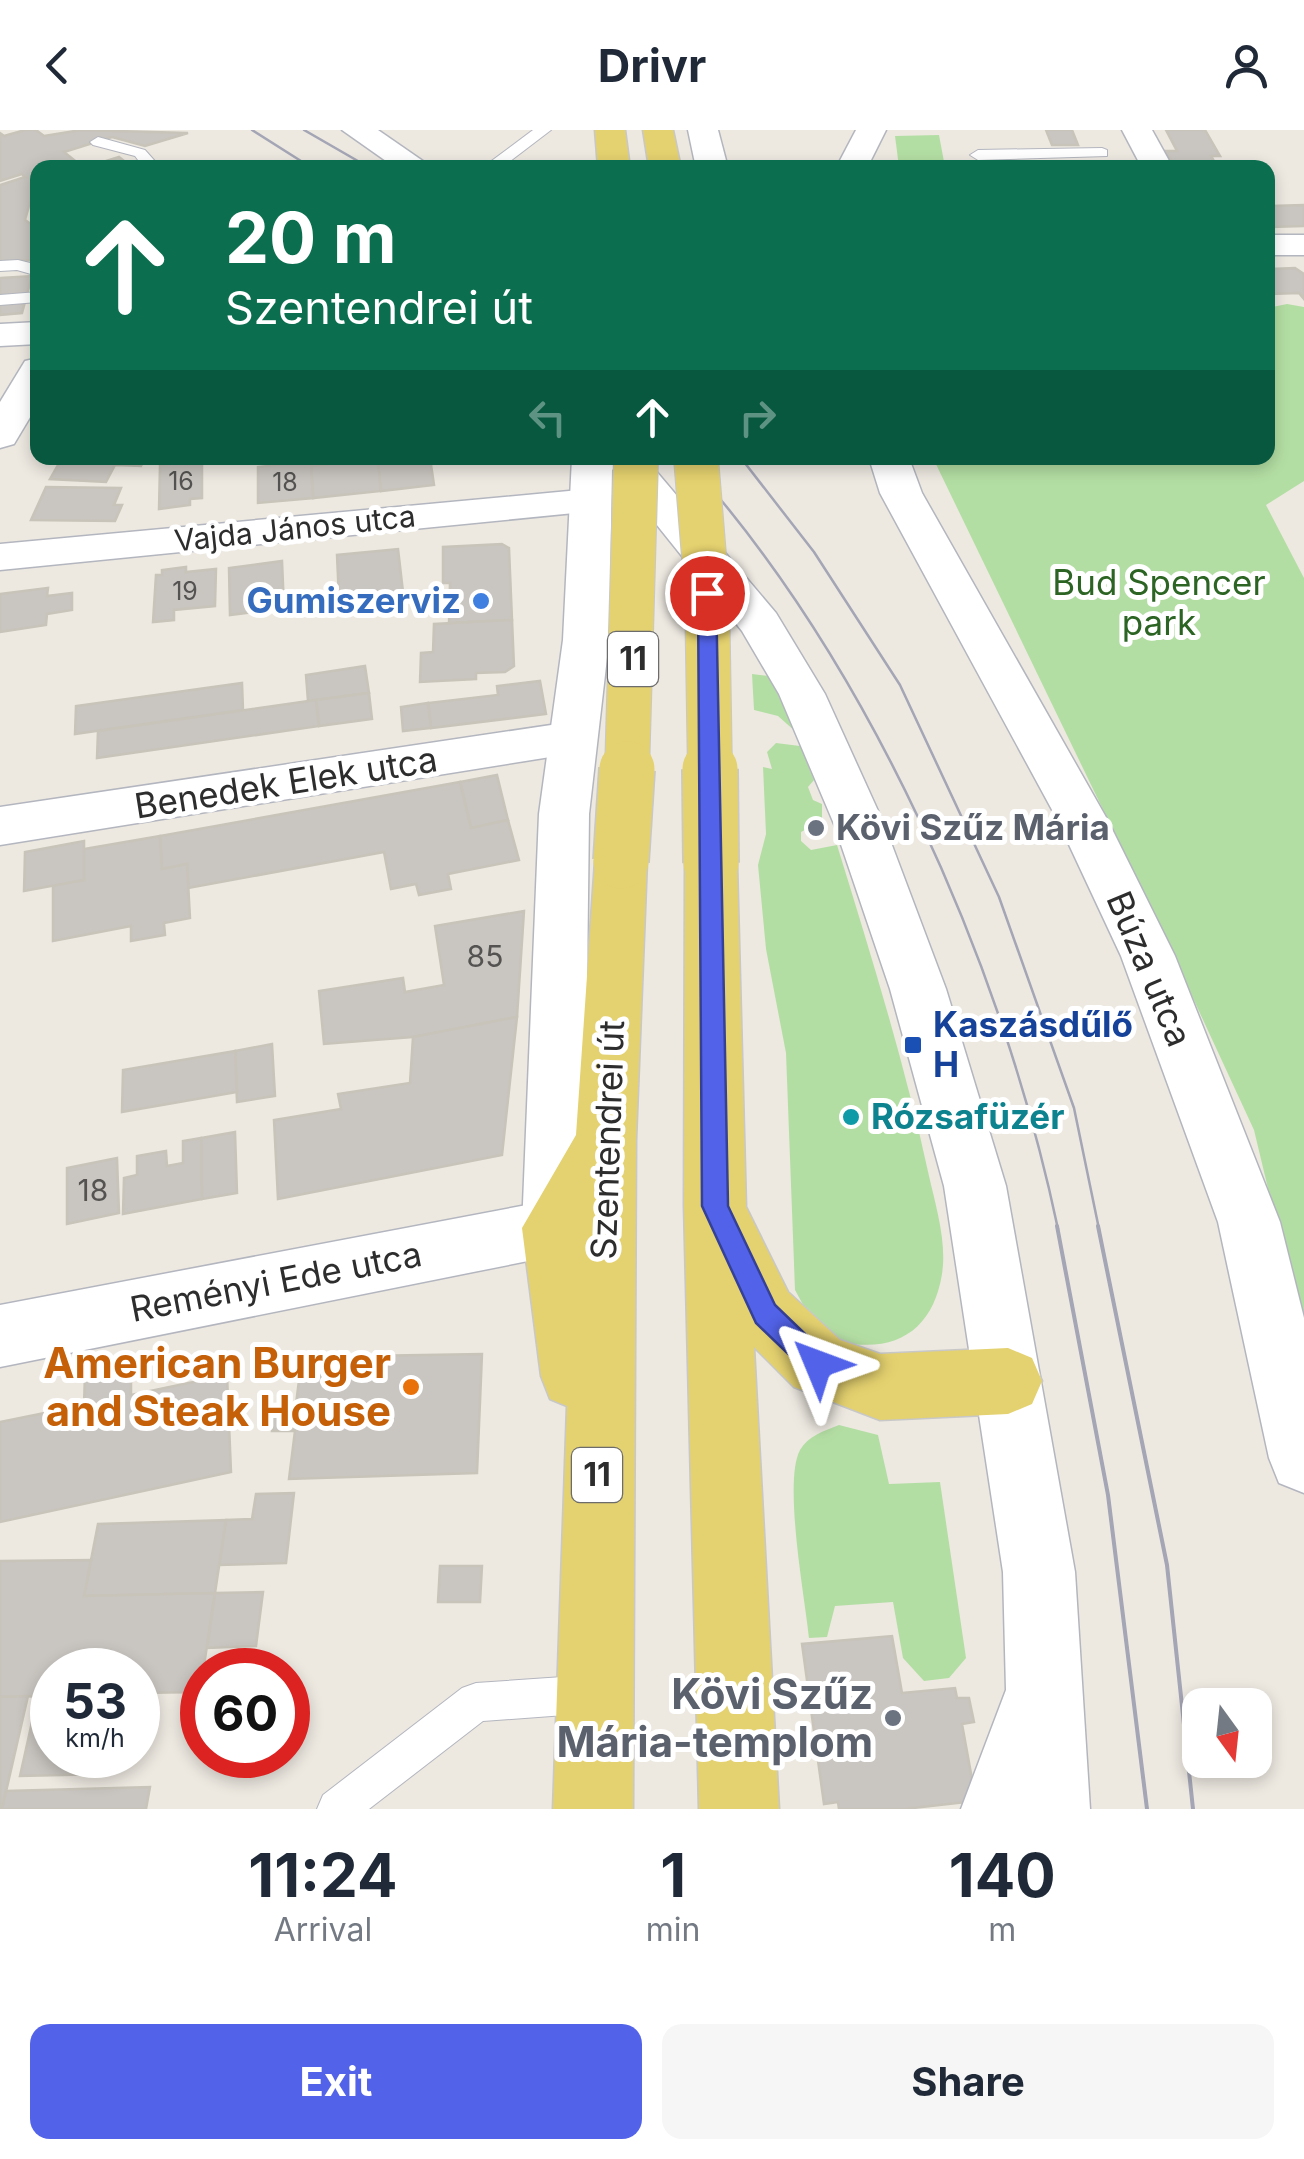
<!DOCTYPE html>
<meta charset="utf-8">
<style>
:root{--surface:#fff;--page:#f6f6f7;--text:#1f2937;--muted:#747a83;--accent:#5263e9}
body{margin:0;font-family:Inter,sans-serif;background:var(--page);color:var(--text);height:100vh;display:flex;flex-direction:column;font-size:38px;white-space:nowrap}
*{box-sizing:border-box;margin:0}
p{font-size:32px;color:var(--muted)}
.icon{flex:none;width:55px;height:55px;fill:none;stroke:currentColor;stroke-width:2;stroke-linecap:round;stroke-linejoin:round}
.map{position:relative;height:1679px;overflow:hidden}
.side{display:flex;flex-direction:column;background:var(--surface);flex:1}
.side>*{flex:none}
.top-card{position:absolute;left:30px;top:30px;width:1245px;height:305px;border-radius:20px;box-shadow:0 5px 15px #0003;background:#0b6e4f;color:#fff;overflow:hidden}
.needle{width:65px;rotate:165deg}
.controls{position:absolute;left:1182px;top:1558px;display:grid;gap:20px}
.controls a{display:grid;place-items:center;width:90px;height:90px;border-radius:20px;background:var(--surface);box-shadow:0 5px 15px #0003;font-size:50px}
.speed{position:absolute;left:30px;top:1518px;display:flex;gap:20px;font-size:50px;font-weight:700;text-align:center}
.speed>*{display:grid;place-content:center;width:130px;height:130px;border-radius:50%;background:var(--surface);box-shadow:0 5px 15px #0003;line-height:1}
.speed small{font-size:25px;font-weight:400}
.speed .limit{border:15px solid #d22;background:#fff;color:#111}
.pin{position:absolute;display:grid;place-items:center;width:85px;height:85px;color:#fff;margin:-42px;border:5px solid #fff;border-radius:50%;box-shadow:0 2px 10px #0007}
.me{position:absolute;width:110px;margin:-55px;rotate:314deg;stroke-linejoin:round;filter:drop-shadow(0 0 8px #0008)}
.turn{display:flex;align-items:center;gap:35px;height:210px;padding:0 30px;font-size:45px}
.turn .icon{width:130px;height:130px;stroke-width:2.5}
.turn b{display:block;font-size:70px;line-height:85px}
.lanes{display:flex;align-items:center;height:95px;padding:0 30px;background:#0003;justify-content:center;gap:50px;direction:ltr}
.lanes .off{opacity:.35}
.eta{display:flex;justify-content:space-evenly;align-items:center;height:170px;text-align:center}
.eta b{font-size:60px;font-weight:700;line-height:70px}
.cta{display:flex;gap:20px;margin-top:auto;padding:20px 30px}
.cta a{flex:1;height:115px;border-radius:20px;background:var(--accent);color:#fff;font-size:40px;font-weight:700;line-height:115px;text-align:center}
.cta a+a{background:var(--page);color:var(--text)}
header{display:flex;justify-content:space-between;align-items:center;height:130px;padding:0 30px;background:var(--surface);font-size:45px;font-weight:700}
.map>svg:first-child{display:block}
.green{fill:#b3dea3}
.building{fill:#c9c5c0;stroke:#c8c4ba;stroke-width:2.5}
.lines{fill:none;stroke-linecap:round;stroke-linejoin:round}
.lane-casing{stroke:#b4b6bf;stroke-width:2}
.street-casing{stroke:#b4b6bf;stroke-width:3}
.secondary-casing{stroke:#b4b6bf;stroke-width:3}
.primary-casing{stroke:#c8c8c8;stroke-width:3}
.lane{fill:#fff;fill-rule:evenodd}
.street{fill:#fff;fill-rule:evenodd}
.secondary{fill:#fff;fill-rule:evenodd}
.primary{fill:#e4d16f;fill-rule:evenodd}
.tram-far1{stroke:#a4a5b5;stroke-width:2.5}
.tram{stroke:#a4a5b5;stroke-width:4}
.primary-bridge-far1-casing{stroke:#c8c8c8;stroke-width:46;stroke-linecap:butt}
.primary-bridge-casing{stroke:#c8c8c8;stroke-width:58;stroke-linecap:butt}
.primary-bridge-far1{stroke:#e4d16f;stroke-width:44}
.primary-bridge{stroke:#e4d16f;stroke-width:55}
.route{fill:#5263e9;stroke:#354097;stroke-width:2.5}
.shop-dot{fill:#3f7fe0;stroke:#fff;stroke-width:4}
.worship-dot{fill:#6b7280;stroke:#fff;stroke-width:4}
.transit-dot{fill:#1a4fb4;stroke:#fff;stroke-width:4}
.culture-dot{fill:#0f9aa8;stroke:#fff;stroke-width:4}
.food-dot{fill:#e8710a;stroke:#fff;stroke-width:4}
.labels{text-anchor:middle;stroke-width:10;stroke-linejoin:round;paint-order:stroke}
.far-number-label{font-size:25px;fill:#545352}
.far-street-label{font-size:30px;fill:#2d2d2d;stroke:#fff}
.number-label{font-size:30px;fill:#545352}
.shield{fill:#fff;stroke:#6c6c6c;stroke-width:2.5}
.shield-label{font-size:32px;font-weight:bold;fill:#2d2d2d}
.park-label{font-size:35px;fill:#2b6423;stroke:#fff}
.shop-label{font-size:35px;font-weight:bold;fill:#366cbe;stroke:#fff;text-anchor:end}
.street-label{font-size:35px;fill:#2d2d2d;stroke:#fff}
.worship-label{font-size:35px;font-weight:bold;fill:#5b616d;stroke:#fff;text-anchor:start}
.transit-label{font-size:35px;font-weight:bold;fill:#164399;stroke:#fff;text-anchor:start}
.culture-label{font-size:35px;font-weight:bold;fill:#0d838f;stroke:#fff;text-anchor:start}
.near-food-label{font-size:42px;font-weight:bold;fill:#c56008;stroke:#fff;text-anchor:end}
.near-worship-label{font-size:42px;font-weight:bold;fill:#5b616d;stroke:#fff;text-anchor:end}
</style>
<header><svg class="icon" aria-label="back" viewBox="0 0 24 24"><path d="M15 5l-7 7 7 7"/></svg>Drivr<svg class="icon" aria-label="person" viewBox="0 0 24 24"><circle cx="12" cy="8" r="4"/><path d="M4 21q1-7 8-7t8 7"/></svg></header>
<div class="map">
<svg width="1304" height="1679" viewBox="0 0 1304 1679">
<rect width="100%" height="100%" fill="#ede9e1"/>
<!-- green -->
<g class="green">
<polygon points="939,5 945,37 899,37 895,6"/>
<polygon points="1287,174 1304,177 1304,351 1266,375 1304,448 1304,1209 1254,1000 1167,812 933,328 1268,328 1268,178"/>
<polygon points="752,544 769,546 796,602 778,586 754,580"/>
<path d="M776,613L800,616L814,650L808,657L813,670L822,674V691L801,702V711L811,720L837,715C871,825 905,934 929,1046C936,1077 947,1112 942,1144C934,1194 903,1220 853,1214L851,1221L807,1182L795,1160L786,923L766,819L758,735L766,704L763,637L772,639L767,622Z"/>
<path d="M839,1295L878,1305L889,1354L940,1352L966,1528L949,1548L924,1551L903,1528L893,1472L835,1476L827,1507L809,1508C805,1468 783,1352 800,1320C808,1306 824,1301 839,1295Z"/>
</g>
<!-- building -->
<g class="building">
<polygon points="25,0 36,0 44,6 81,0 188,3 145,16 112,7 64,22 84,38 38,38 38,60 33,62 25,90 38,99 38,130 0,131 0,55 25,47 22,44 0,51 0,3 4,6"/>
<polygon points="1046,0 1072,0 1078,15 1052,15"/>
<polygon points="1166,0 1205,0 1220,26 1211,26 1218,38 1175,38 1166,21 1177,21"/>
<polygon points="119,27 133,38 84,38"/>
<polygon points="1304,75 1304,96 1268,97 1268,76"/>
<polygon points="1295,138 1304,144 1304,169 1299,163 1268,164 1268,139"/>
<polygon points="32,146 22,183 0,185 0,148"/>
<polygon points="62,328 145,328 141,336 115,335 106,352 50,349"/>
<polygon points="344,328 378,328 381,361 313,368 311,336 345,333"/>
<polygon points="430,328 434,355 381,361 378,330"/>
<polygon points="202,330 202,368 190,369 190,375 159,379 160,335"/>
<polygon points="311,331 313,368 258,373 258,337"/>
<polygon points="46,357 121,358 114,375 122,375 115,391 31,390"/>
<polygon points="502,414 509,418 512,490 449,493 450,453 443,453 443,417"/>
<polygon points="398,419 403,462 385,464 386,472 356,476 355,467 339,469 337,425"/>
<polygon points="282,431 284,478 230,485 229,438"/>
<polygon points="186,437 186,442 216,439 215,476 174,480 174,490 153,492 156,445 162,445 162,440"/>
<polygon points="48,458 47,466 72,463 72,480 47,484 46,495 0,502 0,464"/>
<polygon points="512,490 514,536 505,542 476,543 476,549 420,552 421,523 433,522 434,494"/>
<polygon points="365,536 369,563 308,571 306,545"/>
<polygon points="540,551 546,584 431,598 428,573 498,565 497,556"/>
<polygon points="242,553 243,580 75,604 76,576"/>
<polygon points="369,563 372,589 319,596 316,570"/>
<polygon points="316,570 319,596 97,628 98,601"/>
<polygon points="428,573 431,598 403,601 401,577"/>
<polygon points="497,645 508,690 471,698 460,652"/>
<polygon points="460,652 471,698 508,690 519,730 448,744 451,759 419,765 416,754 391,759 384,722 188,758 187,734 162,739 160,706"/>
<polygon points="160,706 162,739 187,734 190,788 164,793 165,805 131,811 131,796 53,811 53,755 84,750 84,719"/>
<polygon points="84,711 84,750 24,761 25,722"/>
<polygon points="524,781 517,887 413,907 324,914 319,861 403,848 405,862 444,855 435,796"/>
<polygon points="517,887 502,1025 278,1069 274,990 341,979 338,964 410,953 413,907"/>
<polygon points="272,914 275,966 237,972 235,921"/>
<polygon points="235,921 237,962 122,982 123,940"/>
<polygon points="235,1002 237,1063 202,1069 201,1008"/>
<polygon points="201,1008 202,1069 123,1084 124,1048 137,1045 137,1026 166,1021 167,1036 183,1033 183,1011"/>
<polygon points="117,1028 119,1083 67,1094 67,1038"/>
<polygon points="482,1224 477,1343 289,1349 295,1301 272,1301 275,1275 296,1274 302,1227"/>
<polygon points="131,1235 131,1265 227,1245 231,1342 0,1392 0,1292 84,1275 85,1244"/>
<polygon points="294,1363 286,1433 219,1435 226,1390 252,1389 256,1364"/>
<polygon points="226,1390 215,1463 84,1466 98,1394"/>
<polygon points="91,1430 84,1466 215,1463 200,1562 138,1563 138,1540 52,1540 52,1566 0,1567 0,1431"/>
<polygon points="440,1436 482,1436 480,1472 438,1472"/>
<polygon points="263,1462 256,1516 207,1518 215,1463"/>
<polygon points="892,1506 902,1563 955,1558 957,1568 969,1568 974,1592 962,1594 976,1671 904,1679 839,1679 838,1672 824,1674 802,1514"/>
<polygon points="28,1566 2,1679 0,1679 0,1567"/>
<polygon points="34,1583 52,1583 52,1625 110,1625 107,1644 20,1646"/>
<polygon points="150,1657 146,1679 2,1679 6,1661"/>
</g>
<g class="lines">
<!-- lane casing -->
<g class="lane-casing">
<g id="lane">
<polygon points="533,0 551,0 501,38 482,38"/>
<polygon points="98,7 145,20 161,38 144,38 135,26 93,15 90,12"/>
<polygon points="1102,18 1107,20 1107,26 978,30 970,25 978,20"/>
<polygon points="18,130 38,135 38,146 17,140 0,141 0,131"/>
<polygon points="38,162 38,172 0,175 0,165"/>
<polygon points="592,1545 605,1551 611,1564 605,1577 592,1583 483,1591 369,1679 317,1679 323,1665 462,1558 476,1553"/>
</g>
</g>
<!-- street casing -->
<g class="street-casing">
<g id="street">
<polygon points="342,0 378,0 433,38 396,38"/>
<polygon points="688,0 718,0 728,38 696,38"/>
<polygon points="856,0 886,0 867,38 836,38"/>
<polygon points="1122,0 1152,0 1173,38 1142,38"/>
<rect x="1268" y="105" width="36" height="20"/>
<polygon points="38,228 38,274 14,314 0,318 0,272 25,231"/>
<polygon points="869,328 909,328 922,363 1107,689 1175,826 1280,1092 1304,1188 1304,1363 1279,1353 1269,1328 1218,1092 1121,826 1057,689 880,363"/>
<polygon points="590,359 605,362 611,371 605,380 0,440 0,414"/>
<polygon points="571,592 588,597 595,609 588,621 0,715 0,677"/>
<polygon points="553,1070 575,1078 584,1098 575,1118 553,1126 0,1237 0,1175"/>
</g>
</g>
<!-- secondary casing -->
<g class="secondary-casing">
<g id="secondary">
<polygon points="38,192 38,214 0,216 0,194"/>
<polygon points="572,328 645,328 776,483 825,564 884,694 946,859 1006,1056 1075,1442 1090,1679 961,1679 1006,1560 1003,1442 944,1056 890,859 834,694 779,564 742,501 612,339 609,510 589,684 584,1098 575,1118 553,1126 531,1118 522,1098 539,684 563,510"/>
</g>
</g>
<!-- primary casing -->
<g class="primary-casing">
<g id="primary">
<polygon points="595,0 625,0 630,38 598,38"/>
<polygon points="643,0 673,0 681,38 649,38"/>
<polygon points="621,712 639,717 647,731 636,1010 633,1679 553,1679 567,1276 550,1269 541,1246 522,1098 576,1005 595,731 603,717"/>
<polygon points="711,713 729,719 737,733 746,1077 788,1162 840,1210 880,1224 1008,1218 1032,1228 1042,1251 1032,1274 1008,1284 880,1290 794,1257 754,1217 779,1679 699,1679 684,1076 685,733 693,719"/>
</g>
</g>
<!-- lane -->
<use href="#lane" class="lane"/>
<!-- street -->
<use href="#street" class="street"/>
<!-- secondary -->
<use href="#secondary" class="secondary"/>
<!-- primary -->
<use href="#primary" class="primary"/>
<!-- tram-far1 -->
<g class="tram-far1">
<polyline points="252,0 312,38"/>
<polyline points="304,0 370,38"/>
<path d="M685,328C868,531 1002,832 1058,1099"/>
<polyline points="741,328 814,422 900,555 999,767 1074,978 1099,1099"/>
</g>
<!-- tram -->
<g class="tram">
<polyline points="1057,1096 1108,1365 1147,1679"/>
<polyline points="1098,1096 1167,1435 1193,1679"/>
</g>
<!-- primary-bridge-far1 casing -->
<g class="primary-bridge-far1-casing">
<g id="primary-bridge-far1">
<polyline points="696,328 707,463 710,642"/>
<polyline points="627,642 636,328"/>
</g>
</g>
<!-- primary-bridge casing -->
<g class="primary-bridge-casing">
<g id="primary-bridge">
<polyline points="710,639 711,733"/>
<polyline points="621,731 627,639"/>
</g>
</g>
<!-- primary-bridge-far1 -->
<use href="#primary-bridge-far1" class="primary-bridge-far1"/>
<!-- primary-bridge -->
<use href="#primary-bridge" class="primary-bridge"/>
</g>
<!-- route -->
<polygon class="route" points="707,457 716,463 728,1076 775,1175 827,1225 832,1234 827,1243 818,1247 808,1243 756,1193 702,1076 698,463"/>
<!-- markers -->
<circle class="shop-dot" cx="481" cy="471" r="10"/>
<g class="worship-dot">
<circle cx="816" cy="698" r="10"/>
<circle cx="893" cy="1588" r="10"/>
</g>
<rect class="transit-dot" x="903" y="905" width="20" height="20" rx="5"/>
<circle class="culture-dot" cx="851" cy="987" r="10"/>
<circle class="food-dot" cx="411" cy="1257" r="10"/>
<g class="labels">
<!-- far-number labels -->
<g class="far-number-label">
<text x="181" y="360">16</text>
<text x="285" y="361">18</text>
<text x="185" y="470">19</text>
</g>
<!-- far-street labels -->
<g class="far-street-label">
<text transform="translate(295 399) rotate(-6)" y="10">Vajda János utca</text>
</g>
<!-- number labels -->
<g class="number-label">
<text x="485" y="837">85</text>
<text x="93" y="1071">18</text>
</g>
<!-- shield labels -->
<g class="shield">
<rect x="608" y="502" width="50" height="54" rx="8"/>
<rect x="572" y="1318" width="50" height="54" rx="8"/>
</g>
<g class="shield-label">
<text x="633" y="540">11</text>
<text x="597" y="1356">11</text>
</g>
<!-- park labels -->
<g class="park-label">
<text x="1159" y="465">Bud Spencer<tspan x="1159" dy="40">park</tspan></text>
</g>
<!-- shop labels -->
<g class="shop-label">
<text x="461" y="483">Gumiszerviz</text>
</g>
<!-- street labels -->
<g class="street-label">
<text transform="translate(286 653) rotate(-9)" y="12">Benedek Elek utca</text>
<text transform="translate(1149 839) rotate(67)" y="12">Búza utca</text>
<text transform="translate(608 1010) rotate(-88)" y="12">Szentendrei út</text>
<text transform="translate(276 1152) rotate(-11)" y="12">Reményi Ede utca</text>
</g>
<!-- worship labels -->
<g class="worship-label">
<text x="836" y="710">Kövi Szűz Mária</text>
</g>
<!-- transit labels -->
<g class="transit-label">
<text x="933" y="907">Kaszásdűlő<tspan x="933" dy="40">H</tspan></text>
</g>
<!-- culture labels -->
<g class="culture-label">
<text x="871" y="999">Rózsafüzér</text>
</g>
<!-- near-food labels -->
<g class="near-food-label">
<text x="391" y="1248">American Burger<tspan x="391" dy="48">and Steak House</tspan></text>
</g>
<!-- near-worship labels -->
<g class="near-worship-label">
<text x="873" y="1579">Kövi Szűz<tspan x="873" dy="48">Mária-templom</tspan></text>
</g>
</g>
</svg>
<div class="controls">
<a><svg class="needle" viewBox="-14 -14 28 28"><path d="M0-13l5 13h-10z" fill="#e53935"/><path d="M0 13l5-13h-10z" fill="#747a83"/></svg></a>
</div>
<div class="speed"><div>53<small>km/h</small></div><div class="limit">60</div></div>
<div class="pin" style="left:707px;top:463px;background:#d93025"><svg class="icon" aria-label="arrive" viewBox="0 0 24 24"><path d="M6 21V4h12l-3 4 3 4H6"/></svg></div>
<svg class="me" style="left:818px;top:1234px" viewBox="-20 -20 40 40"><path d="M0-17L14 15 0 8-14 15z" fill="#5263e9" stroke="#fff" stroke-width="4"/></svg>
<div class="top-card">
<div class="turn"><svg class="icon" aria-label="ahead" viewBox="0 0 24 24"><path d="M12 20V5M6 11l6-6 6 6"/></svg><div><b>20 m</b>Szentendrei út</div></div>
<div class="lanes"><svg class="icon off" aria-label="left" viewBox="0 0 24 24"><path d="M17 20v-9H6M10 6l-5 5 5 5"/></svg><svg class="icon" aria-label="ahead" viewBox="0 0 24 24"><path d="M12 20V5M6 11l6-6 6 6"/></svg><svg class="icon off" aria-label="right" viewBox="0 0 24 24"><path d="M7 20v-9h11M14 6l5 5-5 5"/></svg></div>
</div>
</div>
<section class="side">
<div class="eta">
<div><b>11:24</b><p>Arrival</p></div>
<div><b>1</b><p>min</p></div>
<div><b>140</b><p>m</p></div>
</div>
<div class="cta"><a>Exit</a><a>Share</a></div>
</section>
